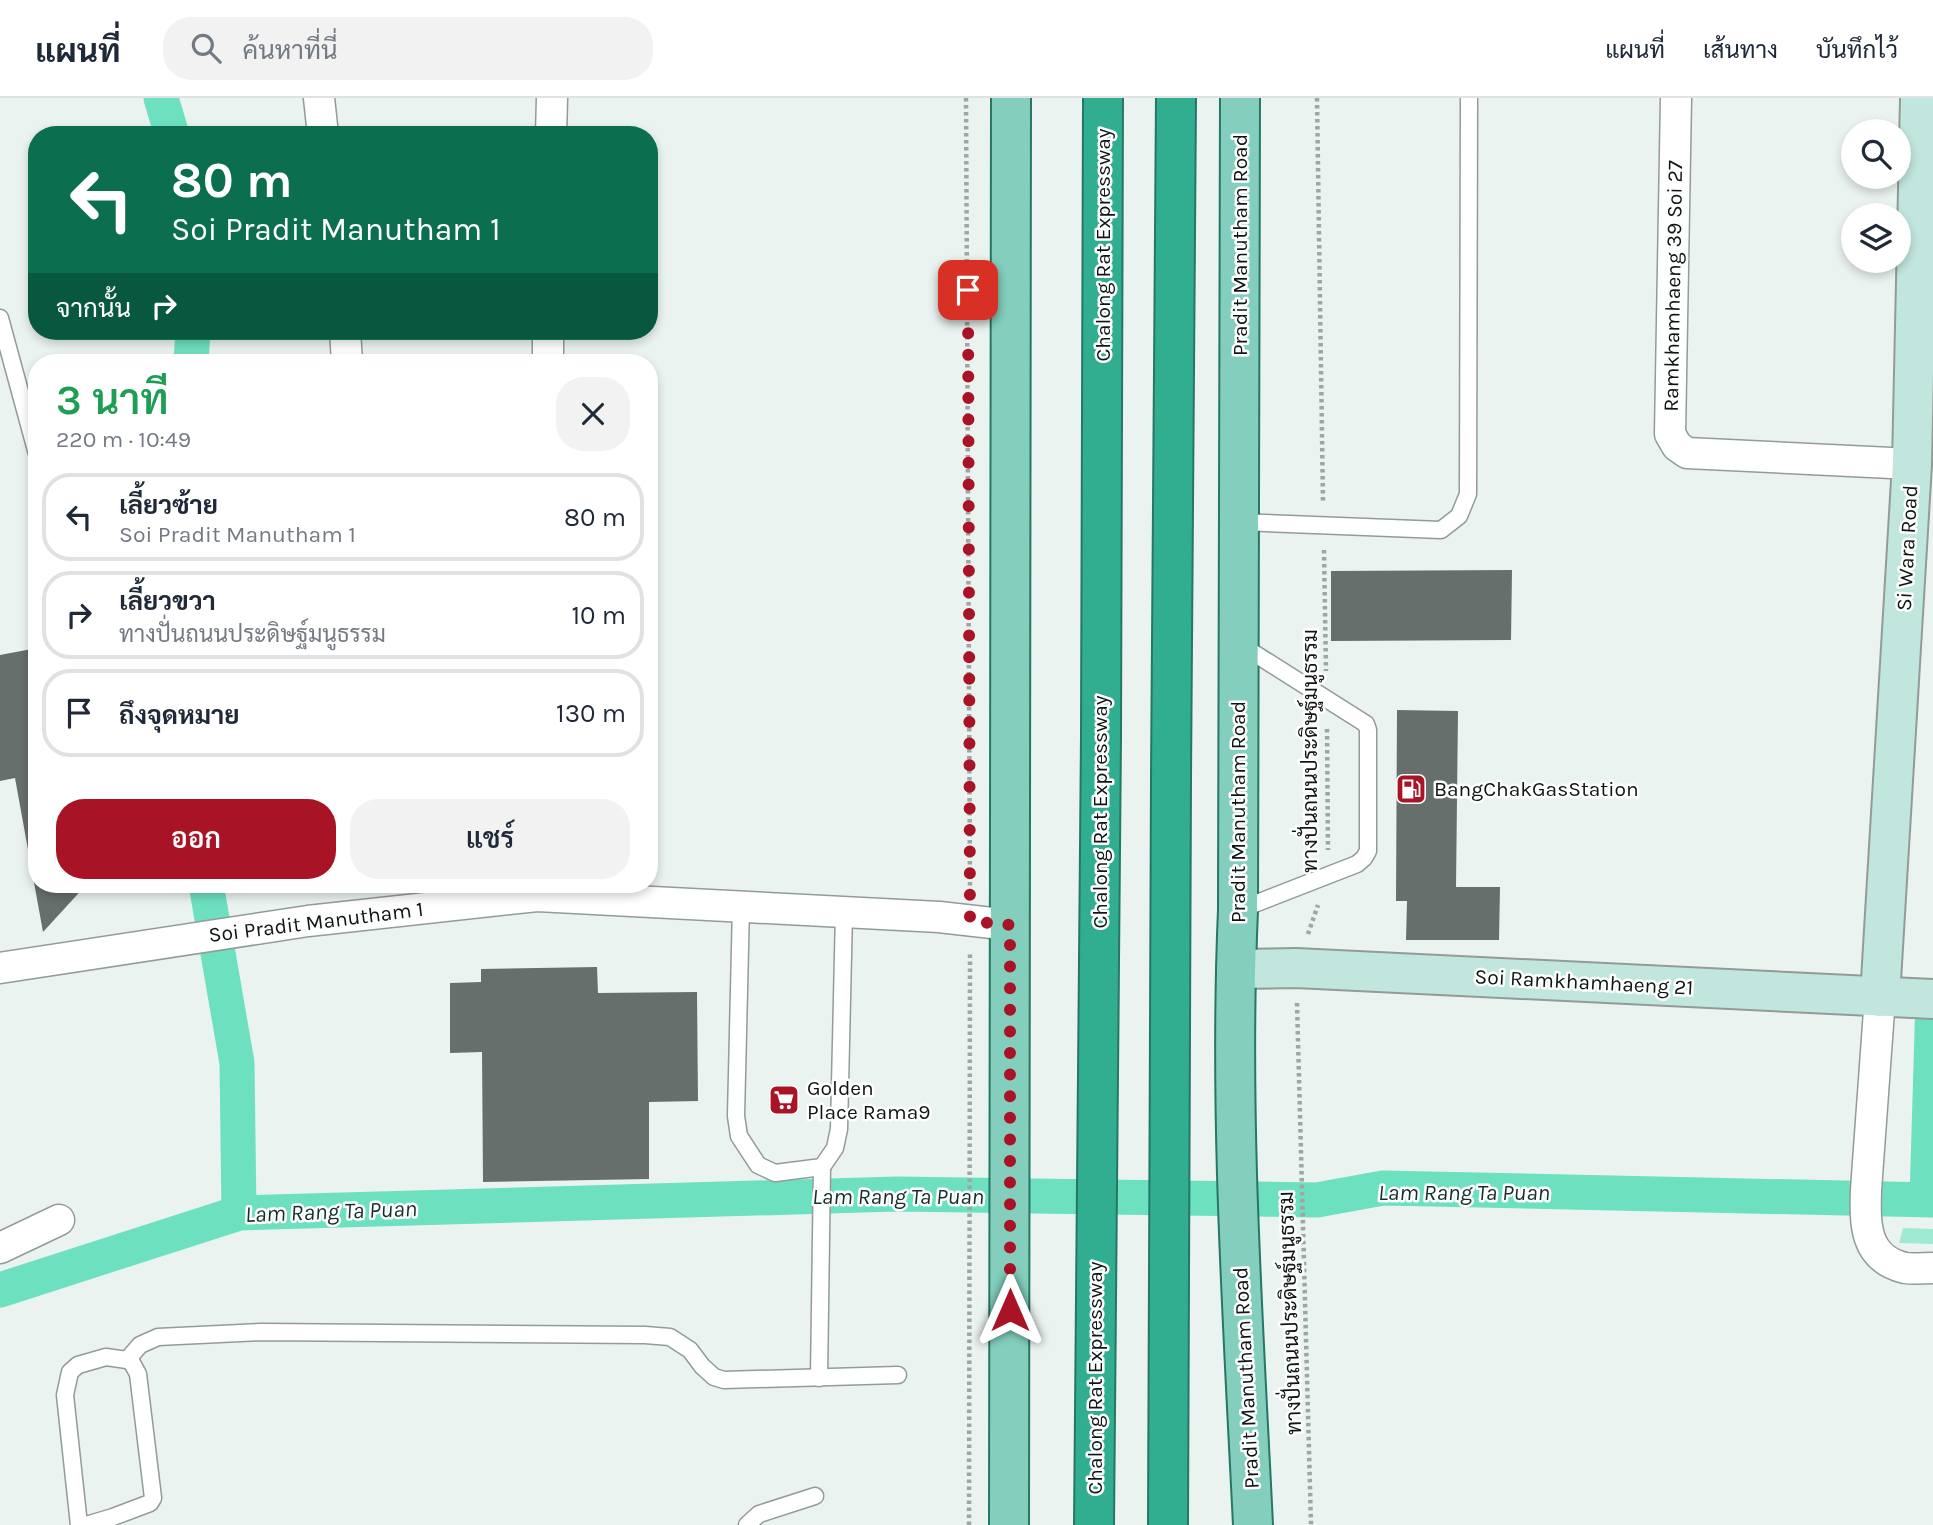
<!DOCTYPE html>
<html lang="th">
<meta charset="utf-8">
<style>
:root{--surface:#fff;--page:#f2f2f3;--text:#1f2937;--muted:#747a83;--line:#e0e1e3;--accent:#a91326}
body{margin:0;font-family:Karla,Sarabun,sans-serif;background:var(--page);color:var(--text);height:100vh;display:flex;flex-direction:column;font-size:26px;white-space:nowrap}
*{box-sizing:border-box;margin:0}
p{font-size:23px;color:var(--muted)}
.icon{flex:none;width:38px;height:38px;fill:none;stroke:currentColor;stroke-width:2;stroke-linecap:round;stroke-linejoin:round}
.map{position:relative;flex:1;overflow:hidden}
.sheet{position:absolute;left:28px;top:256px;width:630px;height:539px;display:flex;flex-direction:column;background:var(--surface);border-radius:28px;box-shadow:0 4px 10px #0003}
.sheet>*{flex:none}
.guide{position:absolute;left:28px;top:28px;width:630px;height:214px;border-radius:28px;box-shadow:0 4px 10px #0003;background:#0b6e4f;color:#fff;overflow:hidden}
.controls{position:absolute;left:1841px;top:21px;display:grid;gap:14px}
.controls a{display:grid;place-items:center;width:70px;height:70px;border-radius:50%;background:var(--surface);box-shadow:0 4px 10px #0003;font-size:35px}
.pin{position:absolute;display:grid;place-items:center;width:60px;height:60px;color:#fff;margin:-30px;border-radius:14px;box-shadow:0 4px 10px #0006}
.me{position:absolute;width:77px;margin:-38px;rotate:0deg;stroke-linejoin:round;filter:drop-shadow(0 0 5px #0008)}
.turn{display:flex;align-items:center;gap:24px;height:147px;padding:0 28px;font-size:32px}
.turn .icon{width:91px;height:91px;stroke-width:2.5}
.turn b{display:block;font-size:49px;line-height:60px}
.then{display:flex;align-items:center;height:66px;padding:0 28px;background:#0003;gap:14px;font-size:26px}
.round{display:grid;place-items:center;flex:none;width:74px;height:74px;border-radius:28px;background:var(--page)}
.summary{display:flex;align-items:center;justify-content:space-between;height:119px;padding:0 28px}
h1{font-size:42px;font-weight:600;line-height:52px;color:#1e9e55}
.button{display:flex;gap:14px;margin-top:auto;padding:14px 28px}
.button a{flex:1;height:80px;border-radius:28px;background:var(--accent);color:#fff;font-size:28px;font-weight:600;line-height:80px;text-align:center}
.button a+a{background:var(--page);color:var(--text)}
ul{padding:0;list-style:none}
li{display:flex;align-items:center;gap:21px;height:88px;margin:0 14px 10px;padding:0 14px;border:4px solid var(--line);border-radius:28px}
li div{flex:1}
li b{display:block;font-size:26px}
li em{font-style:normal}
header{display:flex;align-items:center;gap:42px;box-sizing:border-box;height:98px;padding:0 35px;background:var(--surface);border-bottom:2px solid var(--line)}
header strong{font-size:33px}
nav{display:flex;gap:38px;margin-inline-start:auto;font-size:24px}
.search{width:490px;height:63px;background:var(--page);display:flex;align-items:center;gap:18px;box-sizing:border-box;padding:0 24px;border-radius:28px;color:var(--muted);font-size:26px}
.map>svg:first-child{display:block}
.green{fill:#a0ead3}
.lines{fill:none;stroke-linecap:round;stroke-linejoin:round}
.canal{stroke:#6de0c0;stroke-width:35}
.building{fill:#676f6c}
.lane-casing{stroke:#939b98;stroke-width:19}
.street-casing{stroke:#939b98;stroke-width:33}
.secondary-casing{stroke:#939b98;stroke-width:42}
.primary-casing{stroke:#267764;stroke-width:42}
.highway-casing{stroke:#267764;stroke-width:42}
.path{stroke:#9ea5a2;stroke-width:4.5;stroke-dasharray:3.5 3.5;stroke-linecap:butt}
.lane{stroke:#fff;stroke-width:16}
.street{stroke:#fff;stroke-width:30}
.secondary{stroke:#c1e6dd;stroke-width:38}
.primary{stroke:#83cebc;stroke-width:38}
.highway{stroke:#31ad8f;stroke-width:38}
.route{stroke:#a91326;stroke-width:12;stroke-dasharray:0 21.6}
.labels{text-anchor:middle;stroke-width:5;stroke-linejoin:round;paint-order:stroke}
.street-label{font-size:21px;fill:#111413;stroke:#fdfffe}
.poi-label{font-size:21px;fill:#111413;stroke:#fdfffe;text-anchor:start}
.water-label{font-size:23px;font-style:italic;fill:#192e28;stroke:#fdfffe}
</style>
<header>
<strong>แผนที่</strong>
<div class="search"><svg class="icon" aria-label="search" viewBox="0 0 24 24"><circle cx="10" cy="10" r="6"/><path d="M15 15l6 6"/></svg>ค้นหาที่นี่</div>
<nav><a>แผนที่</a><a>เส้นทาง</a><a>บันทึกไว้</a></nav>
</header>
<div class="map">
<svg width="1933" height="1427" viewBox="0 0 1933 1427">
<rect width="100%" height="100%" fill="#ebf3f0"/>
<!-- green -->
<polygon class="green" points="1903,1130 1933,1131 1933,1146 1899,1145"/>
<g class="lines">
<!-- canal -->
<g class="canal">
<polyline points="161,0 172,37"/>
<polyline points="191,264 193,233"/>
<polyline points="206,786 237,965 239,1115"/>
<polyline points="1927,1101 1933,900"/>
<polyline points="0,1192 239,1115 897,1096 1317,1102 1383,1090 1933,1102"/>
</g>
</g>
<!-- building -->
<g class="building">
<polygon points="1512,472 1511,542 1331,543 1331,473"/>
<polygon points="37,550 37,786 87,786 43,834 15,680 0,683 0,557"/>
<polygon points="1397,612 1458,613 1456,789 1500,789 1499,842 1406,842 1407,803 1396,803"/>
<polygon points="597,869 598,895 697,894 698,1003 649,1004 649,1081 483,1084 482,954 450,955 450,885 481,884 481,871"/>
</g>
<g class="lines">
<!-- lane casing -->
<g class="lane-casing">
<g id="lane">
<polyline points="0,220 37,356"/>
<polyline points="1239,424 1441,432 1459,418 1468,396 1469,0"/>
<polyline points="741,808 736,1018 739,1038 758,1067 775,1075 822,1069 835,1050 839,1031 844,814"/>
<polyline points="1239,812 1357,766 1364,760 1368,753 1368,632 1366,626 1241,547"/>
<polyline points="127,1262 140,1247 158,1239 261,1234 645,1237 670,1239 690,1252 702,1268 714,1279 724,1282 898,1277"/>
<polyline points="819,1280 822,1069"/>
<polyline points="79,1427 65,1297 70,1274 78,1267 106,1259 127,1262 132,1265 138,1276 153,1400 150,1405 113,1419 86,1427"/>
<polyline points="747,1427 759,1416 815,1398"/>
</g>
</g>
<!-- street casing -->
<g class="street-casing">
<g id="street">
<polyline points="319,0 323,37"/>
<polyline points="1676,0 1670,336 1677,348 1687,355 1912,366"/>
<polyline points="551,37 552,0"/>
<polyline points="345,233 347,264"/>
<polyline points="548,264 548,233"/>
<polyline points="0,870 308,823 537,798 939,819 1010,827"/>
<path d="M1880,899L1866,1092C1865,1126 1864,1160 1905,1170C1913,1171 1924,1170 1933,1170"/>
<polyline points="0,1150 59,1122"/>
</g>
</g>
<!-- secondary casing -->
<g class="secondary-casing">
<g id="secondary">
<polyline points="1236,871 1296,870 1933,901"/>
<polyline points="1880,899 1912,366 1920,0"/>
</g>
</g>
<!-- primary casing -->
<g class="primary-casing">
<g id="primary">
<path d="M1240,0L1238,812C1229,1017 1243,1222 1253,1427"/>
<polyline points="1009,1427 1011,0"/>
</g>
</g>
<!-- highway casing -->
<g class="highway-casing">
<g id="highway">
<polyline points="1094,1427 1101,638 1103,0"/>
<polyline points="1168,1427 1171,680 1176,0"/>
</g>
</g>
<!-- path -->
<g class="path">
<polyline points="966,0 970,790"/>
<polyline points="1317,0 1323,405"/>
<polyline points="1324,452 1326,573"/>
<polyline points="1327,631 1328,752"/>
<polyline points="1308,836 1318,807"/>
<polyline points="1297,905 1311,1427"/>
<polyline points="969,1427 970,855"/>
</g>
<!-- lane -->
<use href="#lane" class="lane"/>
<!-- street -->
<use href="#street" class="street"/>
<!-- secondary -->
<use href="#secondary" class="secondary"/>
<!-- primary -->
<use href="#primary" class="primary"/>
<!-- highway -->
<use href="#highway" class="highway"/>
</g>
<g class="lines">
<!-- route -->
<polyline class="route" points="968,192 970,823 1010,827 1010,1212"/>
</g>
<!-- icons -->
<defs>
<g id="fuel-square" transform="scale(1.575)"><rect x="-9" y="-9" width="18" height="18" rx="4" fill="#a91326" stroke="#fdfffe"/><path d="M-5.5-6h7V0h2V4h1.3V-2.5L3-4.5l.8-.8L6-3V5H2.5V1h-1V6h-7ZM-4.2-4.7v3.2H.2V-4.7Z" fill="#fff"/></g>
<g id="supermarket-square" transform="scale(1.575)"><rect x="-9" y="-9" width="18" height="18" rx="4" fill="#a91326" stroke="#fdfffe"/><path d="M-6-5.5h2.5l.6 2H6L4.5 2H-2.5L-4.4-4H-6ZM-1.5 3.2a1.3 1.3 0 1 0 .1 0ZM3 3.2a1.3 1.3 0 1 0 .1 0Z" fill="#fff"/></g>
</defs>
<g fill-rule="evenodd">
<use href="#fuel-square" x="1411" y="691"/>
<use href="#supermarket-square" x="784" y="1002"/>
</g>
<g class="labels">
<!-- street labels -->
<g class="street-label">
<text transform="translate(1103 147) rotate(-90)" y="7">Chalong Rat Expressway</text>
<text transform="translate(1240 147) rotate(-90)" y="7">Pradit Manutham Road</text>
<text transform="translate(1673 188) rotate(-89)" y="7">Ramkhamhaeng 39 Soi 27</text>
<text transform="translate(1907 450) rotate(-87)" y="7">Si Wara Road</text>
<text transform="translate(1310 653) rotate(-90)" y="7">ทางปั่นถนนประดิษฐ์มนูธรรม</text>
<text transform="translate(1100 714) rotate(-90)" y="7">Chalong Rat Expressway</text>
<text transform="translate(1238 714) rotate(-90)" y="7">Pradit Manutham Road</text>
<text transform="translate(316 824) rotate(-7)" y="7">Soi Pradit Manutham 1</text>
<text transform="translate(1584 884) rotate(3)" y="7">Soi Ramkhamhaeng 21</text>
<text transform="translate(1290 1215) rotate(-92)" y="7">ทางปั่นถนนประดิษฐ์มนูธรรม</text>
<text transform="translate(1095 1280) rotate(-90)" y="7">Chalong Rat Expressway</text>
<text transform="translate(1246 1280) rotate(-93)" y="7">Pradit Manutham Road</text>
</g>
<!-- poi labels -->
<g class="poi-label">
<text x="1434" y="698">BangChakGasStation</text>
<text x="807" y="997">Golden<tspan x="807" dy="24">Place Rama9</tspan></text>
</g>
<!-- water labels -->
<g class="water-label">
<text x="1464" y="1102">Lam Rang Ta Puan</text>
<text x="898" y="1106">Lam Rang Ta Puan</text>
<text transform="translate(331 1113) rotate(-2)" y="8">Lam Rang Ta Puan</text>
</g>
</g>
</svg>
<div class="controls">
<a><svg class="icon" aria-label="search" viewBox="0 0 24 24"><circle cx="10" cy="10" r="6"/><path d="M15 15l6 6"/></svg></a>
<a><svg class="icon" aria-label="layers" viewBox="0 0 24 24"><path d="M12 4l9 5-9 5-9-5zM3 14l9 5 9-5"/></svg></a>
</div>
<div class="pin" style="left:968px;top:192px;background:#d93025"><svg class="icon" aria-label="arrive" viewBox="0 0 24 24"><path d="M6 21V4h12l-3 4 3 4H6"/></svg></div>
<svg class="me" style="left:1010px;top:1212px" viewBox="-20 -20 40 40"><path d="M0-17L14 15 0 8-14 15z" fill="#a91326" stroke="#fff" stroke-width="4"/></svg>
<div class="guide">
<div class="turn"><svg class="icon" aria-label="left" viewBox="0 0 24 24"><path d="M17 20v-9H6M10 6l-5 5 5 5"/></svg><div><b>80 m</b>Soi Pradit Manutham 1</div></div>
<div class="then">จากนั้น<svg class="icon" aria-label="right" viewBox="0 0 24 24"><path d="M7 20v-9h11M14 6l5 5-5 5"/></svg></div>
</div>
<section class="sheet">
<div class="summary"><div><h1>3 นาที</h1><p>220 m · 10:49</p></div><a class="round"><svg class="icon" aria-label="close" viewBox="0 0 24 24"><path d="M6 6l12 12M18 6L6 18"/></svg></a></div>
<ul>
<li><svg class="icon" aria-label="left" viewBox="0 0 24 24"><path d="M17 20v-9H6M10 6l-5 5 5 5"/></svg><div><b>เลี้ยวซ้าย</b><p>Soi Pradit Manutham 1</p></div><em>80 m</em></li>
<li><svg class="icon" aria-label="right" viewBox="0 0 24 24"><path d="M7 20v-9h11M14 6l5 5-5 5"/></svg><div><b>เลี้ยวขวา</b><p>ทางปั่นถนนประดิษฐ์มนูธรรม</p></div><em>10 m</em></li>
<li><svg class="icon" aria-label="arrive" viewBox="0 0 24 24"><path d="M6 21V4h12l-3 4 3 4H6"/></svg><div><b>ถึงจุดหมาย</b></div><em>130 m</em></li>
</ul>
<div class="button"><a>ออก</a><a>แชร์</a></div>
</section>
</div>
